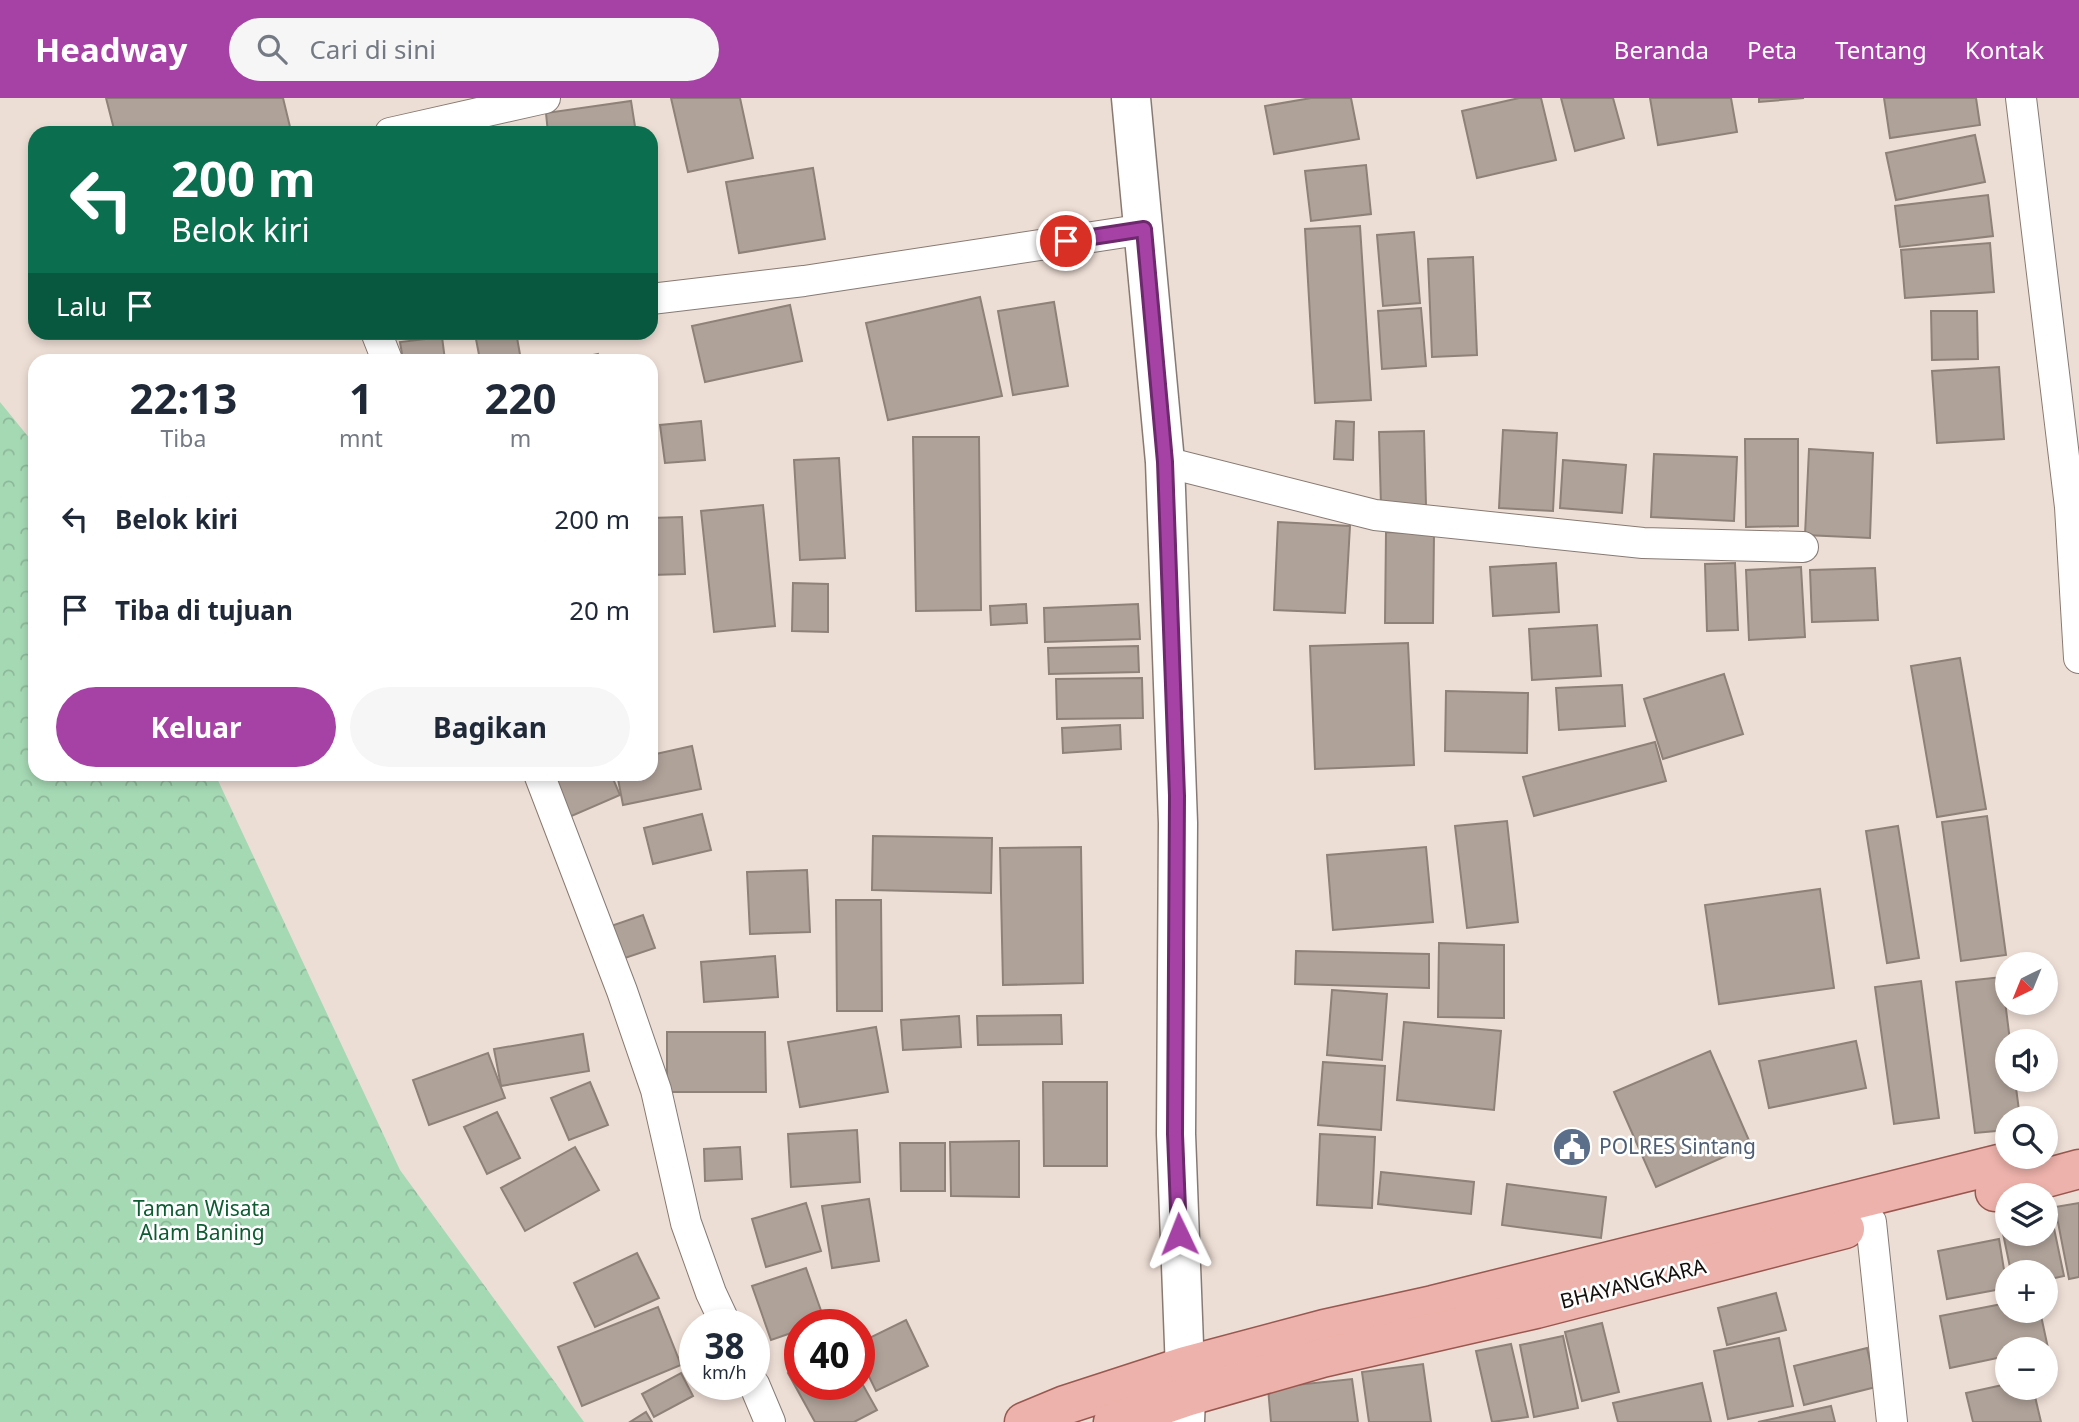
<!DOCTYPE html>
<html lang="id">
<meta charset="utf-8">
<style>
:root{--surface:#fff;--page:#f6f6f7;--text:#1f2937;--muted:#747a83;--accent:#a641a6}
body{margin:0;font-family:"Noto Sans",sans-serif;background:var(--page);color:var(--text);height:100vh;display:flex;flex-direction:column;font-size:26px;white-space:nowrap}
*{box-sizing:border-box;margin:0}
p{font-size:23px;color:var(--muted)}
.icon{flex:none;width:38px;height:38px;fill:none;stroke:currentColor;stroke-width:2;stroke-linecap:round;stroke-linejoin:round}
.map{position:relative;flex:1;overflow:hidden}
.sheet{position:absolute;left:28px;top:256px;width:630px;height:427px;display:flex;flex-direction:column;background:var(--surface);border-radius:21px;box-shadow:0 4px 10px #0003}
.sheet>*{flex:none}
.hud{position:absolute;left:28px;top:28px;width:630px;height:214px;border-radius:21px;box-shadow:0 4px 10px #0003;background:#0b6e4f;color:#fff;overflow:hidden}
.needle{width:46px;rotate:223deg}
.controls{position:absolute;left:1995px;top:854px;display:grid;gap:14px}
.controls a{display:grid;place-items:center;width:63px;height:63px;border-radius:50%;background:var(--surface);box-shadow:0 4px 10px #0003;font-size:35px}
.speed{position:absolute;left:679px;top:1211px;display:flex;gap:14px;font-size:35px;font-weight:700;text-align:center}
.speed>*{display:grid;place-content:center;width:91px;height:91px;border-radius:50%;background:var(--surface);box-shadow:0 4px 10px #0003;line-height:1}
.speed small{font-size:18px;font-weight:400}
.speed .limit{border:10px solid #d22;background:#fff;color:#111}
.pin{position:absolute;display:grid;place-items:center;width:60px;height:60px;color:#fff;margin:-30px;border:4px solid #fff;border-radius:50%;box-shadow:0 2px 7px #0007}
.me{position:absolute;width:77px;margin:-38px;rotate:358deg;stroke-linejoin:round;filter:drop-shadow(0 0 5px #0008)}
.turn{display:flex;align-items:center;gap:24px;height:147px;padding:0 28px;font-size:32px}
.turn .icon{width:91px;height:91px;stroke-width:2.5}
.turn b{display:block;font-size:49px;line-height:60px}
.then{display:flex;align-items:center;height:66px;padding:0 28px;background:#0003;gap:14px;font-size:26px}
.eta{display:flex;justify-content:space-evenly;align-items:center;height:119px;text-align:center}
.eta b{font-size:42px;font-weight:700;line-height:49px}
.cta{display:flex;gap:14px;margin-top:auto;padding:14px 28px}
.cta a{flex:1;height:80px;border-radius:42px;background:var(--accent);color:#fff;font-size:28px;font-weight:700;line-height:80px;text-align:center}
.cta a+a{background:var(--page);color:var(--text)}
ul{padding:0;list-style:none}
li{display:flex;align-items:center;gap:21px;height:91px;padding:0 28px}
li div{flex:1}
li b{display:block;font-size:26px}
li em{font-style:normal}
header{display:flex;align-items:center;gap:42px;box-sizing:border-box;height:98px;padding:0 35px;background:var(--accent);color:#fff}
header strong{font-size:33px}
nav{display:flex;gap:38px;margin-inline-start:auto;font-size:24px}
.search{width:490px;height:63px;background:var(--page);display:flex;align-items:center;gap:18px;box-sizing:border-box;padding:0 24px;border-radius:38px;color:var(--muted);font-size:26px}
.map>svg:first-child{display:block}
.forest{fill:url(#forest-crowns)}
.building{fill:#afa299;stroke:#8e8178;stroke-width:2}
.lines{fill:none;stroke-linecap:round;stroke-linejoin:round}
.minor-casing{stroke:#887a73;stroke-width:32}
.tertiary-casing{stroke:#887a73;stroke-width:41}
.primary-casing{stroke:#99574f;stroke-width:41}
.minor{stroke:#fff;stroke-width:30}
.tertiary{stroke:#fff;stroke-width:38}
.primary{stroke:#edb2ab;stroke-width:38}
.route-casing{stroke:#6c2a6c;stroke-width:18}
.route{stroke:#a641a6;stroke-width:12}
.labels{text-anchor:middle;stroke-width:5;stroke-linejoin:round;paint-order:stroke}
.service-label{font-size:21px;fill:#4e5e75;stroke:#fff;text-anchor:start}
.park-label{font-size:21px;fill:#0d5c32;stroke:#fff}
.street-label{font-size:21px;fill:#140f0c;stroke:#fff}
</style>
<header>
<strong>Headway</strong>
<div class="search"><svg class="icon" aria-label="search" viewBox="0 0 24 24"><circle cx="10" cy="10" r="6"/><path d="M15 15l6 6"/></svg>Cari di sini</div>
<nav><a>Beranda</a><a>Peta</a><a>Tentang</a><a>Kontak</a></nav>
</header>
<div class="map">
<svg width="2079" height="1324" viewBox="0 0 2079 1324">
<defs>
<pattern id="forest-crowns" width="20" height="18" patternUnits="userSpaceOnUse" patternTransform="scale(1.75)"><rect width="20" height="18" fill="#a5d9b4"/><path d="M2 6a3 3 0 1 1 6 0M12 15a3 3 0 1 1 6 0" fill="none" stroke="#8db99a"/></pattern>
</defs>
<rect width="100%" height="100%" fill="#edded5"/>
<!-- forest -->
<polygon class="forest" points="0,304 35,347 35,676 215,676 400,1072 584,1324 0,1324"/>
<!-- building -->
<g class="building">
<polygon points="106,0 283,0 291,33 115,35"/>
<polygon points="671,0 740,0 753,60 688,74"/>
<polygon points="1311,0 1351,0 1359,41 1274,56 1265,8"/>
<polygon points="1519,0 1541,0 1556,62 1477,80 1462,13"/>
<polygon points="1561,0 1613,0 1624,40 1575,53"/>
<polygon points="1650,0 1731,0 1737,34 1658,47"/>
<polygon points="1759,0 1804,0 1759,4"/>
<polygon points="1884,0 1976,0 1980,27 1890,40"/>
<polygon points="631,3 636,35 548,35 546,15"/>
<polygon points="1975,37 1985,84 1896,102 1886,55"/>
<polygon points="1366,67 1371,116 1311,123 1305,73"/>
<polygon points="813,70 825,141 739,155 726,84"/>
<polygon points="1988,97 1993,138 1900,149 1895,108"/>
<polygon points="1360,128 1371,302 1315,305 1305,131"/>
<polygon points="1414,134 1420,205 1383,208 1377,137"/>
<polygon points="1990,145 1994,194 1905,200 1901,152"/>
<polygon points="1473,159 1477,257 1432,259 1428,161"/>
<polygon points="980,199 1002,298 888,322 866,225"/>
<polygon points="1054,204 1068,288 1013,297 998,213"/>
<polygon points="790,207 802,263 705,284 692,228"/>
<polygon points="1421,210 1426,268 1382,271 1378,213"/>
<polygon points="1931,213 1977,213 1978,261 1932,262"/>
<polygon points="179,234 207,234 181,240"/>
<polygon points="483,234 516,234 521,262 480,262 475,236"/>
<polygon points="442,239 445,262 403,262 400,244"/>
<polygon points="598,256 600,262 570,262"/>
<polygon points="1999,269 2004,341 1937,345 1932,273"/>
<polygon points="701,323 705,362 665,365 660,327"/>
<polygon points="1336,323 1354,324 1353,362 1334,361"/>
<polygon points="1503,332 1557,335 1553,413 1499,410"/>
<polygon points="1424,333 1426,407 1381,408 1379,334"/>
<polygon points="913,339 979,339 981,512 916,513"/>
<polygon points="1745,341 1798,341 1798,428 1746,429"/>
<polygon points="1809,351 1873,355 1870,440 1805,437"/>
<polygon points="1654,356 1737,359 1734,423 1651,419"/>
<polygon points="839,360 845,460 800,462 794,362"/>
<polygon points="1563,362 1626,367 1622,415 1560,410"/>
<polygon points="763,407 775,528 714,534 701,413"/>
<polygon points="682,419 685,476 651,477 651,420"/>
<polygon points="1278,424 1350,428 1345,515 1274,512"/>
<polygon points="1386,434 1434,436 1433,525 1385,525"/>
<polygon points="1556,465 1559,514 1493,518 1490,469"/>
<polygon points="1735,465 1738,532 1707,533 1705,466"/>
<polygon points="1801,469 1805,539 1749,542 1746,472"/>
<polygon points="1875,470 1878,522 1812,524 1810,472"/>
<polygon points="793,485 828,486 828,534 792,533"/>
<polygon points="1026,506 1027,525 991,527 990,508"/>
<polygon points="1138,506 1140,541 1045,544 1044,510"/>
<polygon points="1597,527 1601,578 1532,582 1529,531"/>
<polygon points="1408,545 1414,667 1315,671 1310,548"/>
<polygon points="1138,548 1139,574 1049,576 1048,550"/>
<polygon points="1960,560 1986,711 1937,719 1911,568"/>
<polygon points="1724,576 1743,636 1663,661 1644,601"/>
<polygon points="1142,580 1143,620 1057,621 1056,581"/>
<polygon points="1622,587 1625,628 1559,632 1556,590"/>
<polygon points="1446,593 1528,595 1527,655 1445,653"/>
<polygon points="1120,627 1121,651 1063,655 1062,630"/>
<polygon points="1655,644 1666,683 1534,718 1523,679"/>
<polygon points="692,648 701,691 623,707 617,676 651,676 651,657"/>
<polygon points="539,676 611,676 620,697 560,723"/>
<polygon points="702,716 711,752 653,766 644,730"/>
<polygon points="1987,718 2006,857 1961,863 1942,724"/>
<polygon points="1507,723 1518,824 1467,830 1455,728"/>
<polygon points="1898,728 1919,860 1887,865 1866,733"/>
<polygon points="873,738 992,740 991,795 872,792"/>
<polygon points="1081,749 1083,885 1003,887 1000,750"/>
<polygon points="1426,749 1433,824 1333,832 1327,757"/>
<polygon points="807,772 810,834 750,836 747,774"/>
<polygon points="1820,791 1834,890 1719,906 1705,807"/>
<polygon points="836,802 881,802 882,913 837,913"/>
<polygon points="643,817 655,850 616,863 605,830"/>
<polygon points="1439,845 1504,847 1504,920 1438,919"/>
<polygon points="1296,853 1429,856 1429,890 1295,886"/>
<polygon points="775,858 778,899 704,904 701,864"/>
<polygon points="2002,879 2010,943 2007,943 2007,982 2015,982 2020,1020 2007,1020 2007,1032 1975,1035 1956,884"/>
<polygon points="1921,883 1939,1020 1894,1026 1875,889"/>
<polygon points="1332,892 1387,896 1382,962 1327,957"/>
<polygon points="1061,917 1062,946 978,947 977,918"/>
<polygon points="959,918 961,949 903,952 901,922"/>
<polygon points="1404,924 1501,933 1494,1012 1397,1002"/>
<polygon points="876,929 888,994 800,1009 788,944"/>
<polygon points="667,934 765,934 766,994 667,994"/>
<polygon points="583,936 589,973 501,988 494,951"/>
<polygon points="1856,943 1866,990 1769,1010 1759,963"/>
<polygon points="1710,953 1751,1047 1656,1089 1614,994"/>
<polygon points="488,955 505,1000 429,1027 413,982"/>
<polygon points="1323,964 1385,968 1381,1032 1318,1027"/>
<polygon points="590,984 608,1027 569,1042 551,1000"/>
<polygon points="1043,984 1107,984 1107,1068 1044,1068"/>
<polygon points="497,1014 520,1060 487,1076 464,1029"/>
<polygon points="857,1032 860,1084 791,1089 788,1036"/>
<polygon points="1320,1036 1375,1039 1372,1110 1317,1107"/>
<polygon points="1019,1043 1019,1099 951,1098 950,1044"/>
<polygon points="900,1045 945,1045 945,1093 901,1093"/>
<polygon points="575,1049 599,1092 525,1133 501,1090"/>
<polygon points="740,1049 742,1081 705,1083 704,1051"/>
<polygon points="1381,1074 1474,1084 1471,1116 1378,1106"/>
<polygon points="1507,1086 1606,1099 1601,1140 1502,1127"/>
<polygon points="869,1101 879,1163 832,1170 822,1108"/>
<polygon points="806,1105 821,1153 766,1169 752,1121"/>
<polygon points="2079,1105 2079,1179 2069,1181 2055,1109"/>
<polygon points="2051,1116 2064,1178 2046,1182 2046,1174 2011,1174 2001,1126 2007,1125 2007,1136 2046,1136 2046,1117"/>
<polygon points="1999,1141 2007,1190 1947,1201 1938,1153"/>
<polygon points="637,1155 659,1200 595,1229 574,1185"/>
<polygon points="806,1170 825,1224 816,1227 800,1227 800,1232 771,1242 752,1188"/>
<polygon points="1776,1195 1786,1232 1727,1247 1718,1210"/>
<polygon points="2007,1205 2007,1213 2040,1213 2048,1250 2007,1251 2007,1258 1950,1270 1940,1218"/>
<polygon points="658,1209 681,1267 582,1308 558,1249"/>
<polygon points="906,1222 928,1268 876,1293 859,1258 859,1245"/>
<polygon points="1602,1225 1619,1294 1582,1303 1565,1234"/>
<polygon points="1563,1238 1578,1310 1534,1319 1520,1247"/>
<polygon points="1779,1240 1793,1308 1728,1321 1714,1253"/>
<polygon points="1511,1246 1528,1319 1492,1324 1476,1253"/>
<polygon points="1867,1250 1876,1289 1804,1307 1794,1268"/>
<polygon points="1423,1266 1431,1324 1369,1324 1362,1274"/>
<polygon points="800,1268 800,1286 859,1286 859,1280 877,1312 854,1324 815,1324 788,1275"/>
<polygon points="681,1275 693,1298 654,1319 642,1296"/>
<polygon points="1352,1281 1358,1324 1271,1324 1268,1290"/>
<polygon points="1702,1285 1711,1324 1618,1324 1613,1305"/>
<polygon points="2007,1286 2007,1290 2033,1290 2041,1324 1973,1324 1966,1295"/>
<polygon points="1831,1308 1835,1324 1758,1324"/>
<polygon points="646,1314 652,1324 630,1324"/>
</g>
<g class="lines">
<!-- minor casing -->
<g class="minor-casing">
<g id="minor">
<polyline points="2021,0 2070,409 2079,560"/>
<polyline points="390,35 545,0"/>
<polyline points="651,201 804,183 1145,131"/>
<polyline points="376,234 387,262"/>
<polyline points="1165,364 1375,417 1643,445 1803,449"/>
<polyline points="539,676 622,893 656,992 686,1125 711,1195 726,1227"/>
<polyline points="1871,1124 1892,1324"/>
<polyline points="754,1286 770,1324"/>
</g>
</g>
<!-- tertiary casing -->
<g class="tertiary-casing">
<polyline id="tertiary" points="1131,0 1165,364 1178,725 1176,1036 1186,1299 1185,1324"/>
</g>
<!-- primary casing -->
<g class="primary-casing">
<g id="primary">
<polyline points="1995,1094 2079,1071"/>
<polyline points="1024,1324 1065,1307 1185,1268 1324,1231 1433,1207 2027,1059"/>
<polyline points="1113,1324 1186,1299 1322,1260 1536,1211 1845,1131"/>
</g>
</g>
<!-- minor -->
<use href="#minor" class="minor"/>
<!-- tertiary -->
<use href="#tertiary" class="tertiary"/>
<!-- primary -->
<use href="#primary" class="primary"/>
</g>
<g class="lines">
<!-- route casing -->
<g class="route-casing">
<polyline id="route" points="1066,143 1144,131 1165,364 1177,698 1175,1036 1179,1136"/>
</g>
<!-- route -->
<use href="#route" class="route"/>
</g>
<!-- icons -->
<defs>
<g id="civic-disc" transform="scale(2.0125)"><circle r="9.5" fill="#5c6f8a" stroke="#fff"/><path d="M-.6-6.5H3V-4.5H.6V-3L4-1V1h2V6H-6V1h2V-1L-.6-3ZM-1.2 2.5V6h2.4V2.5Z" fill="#fff"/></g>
</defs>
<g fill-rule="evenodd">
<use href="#civic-disc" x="1572" y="1049"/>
</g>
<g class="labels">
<!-- service labels -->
<g class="service-label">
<text x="1599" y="1056">POLRES Sintang</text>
</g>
<!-- park labels -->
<g class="park-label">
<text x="202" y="1118">Taman Wisata<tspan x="202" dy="24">Alam Baning</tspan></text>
</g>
<!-- street labels -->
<g class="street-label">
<text transform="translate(1633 1186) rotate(-14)" y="7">BHAYANGKARA</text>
</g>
</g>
</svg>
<div class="controls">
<a><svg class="needle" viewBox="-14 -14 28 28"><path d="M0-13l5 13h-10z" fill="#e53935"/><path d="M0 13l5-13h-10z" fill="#747a83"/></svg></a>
<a><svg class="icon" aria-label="sound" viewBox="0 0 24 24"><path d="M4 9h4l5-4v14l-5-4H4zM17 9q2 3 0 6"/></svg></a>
<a><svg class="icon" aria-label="search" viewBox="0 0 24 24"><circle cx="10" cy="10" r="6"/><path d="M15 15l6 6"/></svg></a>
<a><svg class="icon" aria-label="layers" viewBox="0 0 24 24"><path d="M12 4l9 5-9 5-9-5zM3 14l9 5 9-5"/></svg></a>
<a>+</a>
<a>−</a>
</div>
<div class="speed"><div>38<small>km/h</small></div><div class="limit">40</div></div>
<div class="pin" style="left:1066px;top:143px;background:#d93025"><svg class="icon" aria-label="arrive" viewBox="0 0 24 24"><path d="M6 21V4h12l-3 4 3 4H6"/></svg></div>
<svg class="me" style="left:1179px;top:1136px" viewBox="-20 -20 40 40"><path d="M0-17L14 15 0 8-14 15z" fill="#a641a6" stroke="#fff" stroke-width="4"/></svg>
<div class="hud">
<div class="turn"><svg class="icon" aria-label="left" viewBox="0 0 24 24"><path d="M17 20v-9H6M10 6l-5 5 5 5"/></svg><div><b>200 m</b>Belok kiri</div></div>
<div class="then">Lalu<svg class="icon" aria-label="arrive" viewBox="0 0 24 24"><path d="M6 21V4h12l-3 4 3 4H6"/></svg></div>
</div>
<section class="sheet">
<div class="eta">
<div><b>22:13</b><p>Tiba</p></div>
<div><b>1</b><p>mnt</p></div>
<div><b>220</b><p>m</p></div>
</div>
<ul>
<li><svg class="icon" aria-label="left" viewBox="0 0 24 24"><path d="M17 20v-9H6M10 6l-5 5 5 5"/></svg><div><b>Belok kiri</b></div><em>200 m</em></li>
<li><svg class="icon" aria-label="arrive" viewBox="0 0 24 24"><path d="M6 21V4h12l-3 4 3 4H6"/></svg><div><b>Tiba di tujuan</b></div><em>20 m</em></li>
</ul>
<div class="cta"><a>Keluar</a><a>Bagikan</a></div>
</section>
</div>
